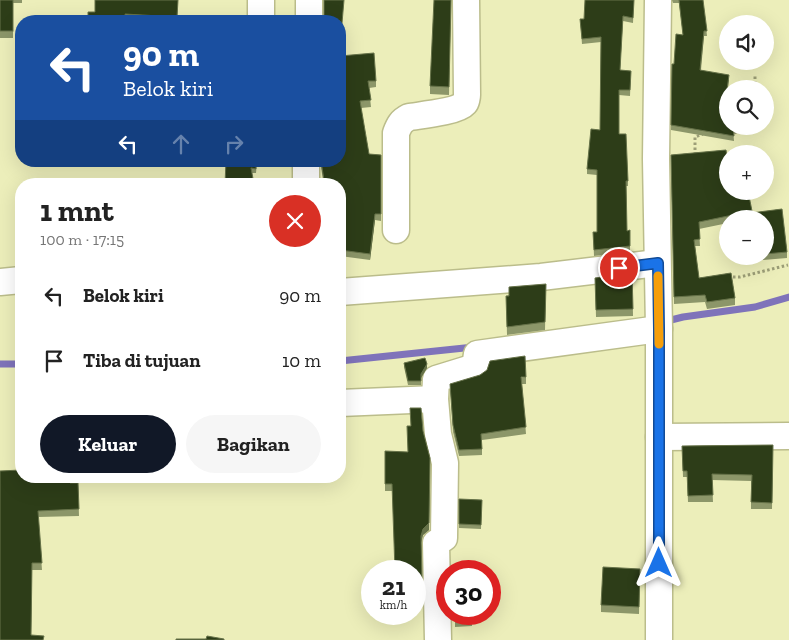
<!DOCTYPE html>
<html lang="id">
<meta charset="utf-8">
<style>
:root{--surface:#fff;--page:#f6f6f6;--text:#222;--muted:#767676;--accent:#111827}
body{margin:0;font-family:"Zilla Slab",serif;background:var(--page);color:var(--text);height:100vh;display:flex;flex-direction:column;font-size:19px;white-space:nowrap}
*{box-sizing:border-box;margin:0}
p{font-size:16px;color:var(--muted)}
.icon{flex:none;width:28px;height:28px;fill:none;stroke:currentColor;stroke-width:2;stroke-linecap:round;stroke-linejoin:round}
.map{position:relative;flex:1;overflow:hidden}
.drawer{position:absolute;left:15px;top:178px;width:331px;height:305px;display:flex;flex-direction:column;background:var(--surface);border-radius:20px;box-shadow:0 5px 20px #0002}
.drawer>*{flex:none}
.top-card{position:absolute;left:15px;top:15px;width:331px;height:152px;border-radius:20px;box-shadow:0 5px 20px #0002;background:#1a4fa0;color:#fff;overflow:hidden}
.controls{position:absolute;left:719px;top:15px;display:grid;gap:10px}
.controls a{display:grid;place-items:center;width:55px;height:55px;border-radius:50%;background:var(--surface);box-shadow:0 5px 20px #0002;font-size:25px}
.speed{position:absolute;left:361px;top:560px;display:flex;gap:10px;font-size:25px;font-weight:700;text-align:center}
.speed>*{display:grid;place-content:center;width:65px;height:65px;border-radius:50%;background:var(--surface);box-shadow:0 5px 20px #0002;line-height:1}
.speed small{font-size:12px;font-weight:400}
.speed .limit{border:8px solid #d22;background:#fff;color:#111}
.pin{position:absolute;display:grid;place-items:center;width:42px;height:42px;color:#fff;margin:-21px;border:2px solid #fff;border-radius:50%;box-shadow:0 1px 5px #0007}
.me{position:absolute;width:55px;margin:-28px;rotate:0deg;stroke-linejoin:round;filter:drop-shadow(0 0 4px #0008)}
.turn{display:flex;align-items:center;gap:18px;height:105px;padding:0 25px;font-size:22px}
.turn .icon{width:65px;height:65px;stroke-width:2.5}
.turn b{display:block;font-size:35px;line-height:42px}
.lanes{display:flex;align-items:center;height:48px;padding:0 25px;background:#0003;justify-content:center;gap:25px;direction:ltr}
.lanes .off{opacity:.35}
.round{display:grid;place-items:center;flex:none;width:52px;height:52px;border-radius:26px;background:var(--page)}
.headline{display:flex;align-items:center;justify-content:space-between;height:85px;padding:0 25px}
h1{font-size:30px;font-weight:700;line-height:38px}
.primary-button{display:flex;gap:10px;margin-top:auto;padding:10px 25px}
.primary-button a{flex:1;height:58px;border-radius:30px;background:var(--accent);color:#fff;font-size:20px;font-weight:700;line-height:58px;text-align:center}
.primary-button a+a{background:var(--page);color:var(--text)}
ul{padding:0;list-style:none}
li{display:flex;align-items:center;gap:15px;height:65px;padding:0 25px}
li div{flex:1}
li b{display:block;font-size:19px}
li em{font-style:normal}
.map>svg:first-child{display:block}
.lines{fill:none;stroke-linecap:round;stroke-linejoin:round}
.stream{stroke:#7f73ba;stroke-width:7}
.street-casing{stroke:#bbbd8b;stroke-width:29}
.path{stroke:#9c9e77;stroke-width:3;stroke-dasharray:2.5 2.5;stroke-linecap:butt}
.street{stroke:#fff;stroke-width:26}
.wall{fill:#8c9669}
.shaded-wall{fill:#667249}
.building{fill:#2d3d18;stroke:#667249}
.route-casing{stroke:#114b97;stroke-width:12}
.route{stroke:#1a73e8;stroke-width:9}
.slow{stroke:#f59e0b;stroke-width:9}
</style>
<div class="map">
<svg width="789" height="640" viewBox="0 0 789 640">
<rect width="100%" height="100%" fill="#eceeba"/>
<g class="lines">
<!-- stream -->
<g class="stream">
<polyline points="667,321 683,317 755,307 789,297"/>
<polyline points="340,361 474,347"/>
<polyline points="0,364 21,364"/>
</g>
<!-- street casing -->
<g class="street-casing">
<g id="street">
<polyline points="309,0 309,21"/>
<polyline points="658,0 656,159 659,329 659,640"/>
<polyline points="261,21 261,0"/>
<polyline points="306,184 306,161"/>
<path d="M396,230V133C399,125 401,121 409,117C421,115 457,112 465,103C466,102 467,97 467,95L466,0"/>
<polyline points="0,282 21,280"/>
<polyline points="340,292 541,277 657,263"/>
<polyline points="340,403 435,399"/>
<polyline points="659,437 789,436"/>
<polyline points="438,640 436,543 444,538 445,463 438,434 435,399 436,379 475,367 477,354 659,329"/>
</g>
</g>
<!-- path -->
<g class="path">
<polyline points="755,89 755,74"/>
<polyline points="729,133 745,132 754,126"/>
<polyline points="695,155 695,137 703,134"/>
<polyline points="728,277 740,277 788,265"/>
</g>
<!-- street -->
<use href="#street" class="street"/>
</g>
<!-- wall -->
<g class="wall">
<polygon points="0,0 22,0 22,3 13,3 13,38 0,38"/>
<polygon points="178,0 177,21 88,21"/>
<polygon points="451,0 449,95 430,94 430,86"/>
<polygon points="634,0 633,23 623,21 620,70 631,71 630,96 619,95 619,134 628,181 628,186 626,186 627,231 630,230 630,251 594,256 593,232 597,232 597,175 587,174 587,169 600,130 601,42 582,44 580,19 584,19"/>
<polygon points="672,0 703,0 707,36 704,36 701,70 729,80 726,104 728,126 741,126 741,128 733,129 734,141 671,130 672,64 674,64 683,35 679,3 673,3"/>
<polygon points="340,56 376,81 376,87 369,88 371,107 361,108 369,154 381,155 381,221 375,220 370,260 340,256 340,184 323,180 320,161 340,161"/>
<polygon points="726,150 728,164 728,191 748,191 752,213 782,209 787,252 787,258 763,260 762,256 765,256 765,219 728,219 728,223 699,229 700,246 695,246 699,278 731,273 735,298 735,305 707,309 705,302 674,304 671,155"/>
<polygon points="226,161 257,161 256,173 252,173"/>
<polygon points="632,273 633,316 596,317 595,278"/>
<polygon points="546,284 545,330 507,335 506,296"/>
<polygon points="404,363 427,368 421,378 421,385 408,385 404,367"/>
<polygon points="526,377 526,384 522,384 526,434 482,440 482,455 459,456 453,432 450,384"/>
<polygon points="773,445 772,509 751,509 751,481 712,480 713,502 688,502 687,477 683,477 682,446"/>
<polygon points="385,451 429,530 423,535 421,542 422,587 415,587 415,571 392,491 385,491"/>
<polygon points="0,471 70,483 78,483 79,516 38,517 42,570 32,570 31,635 0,640"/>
<polygon points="459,499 482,500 481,529 459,528"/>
<polygon points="640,569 639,614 601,612 601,605"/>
<polygon points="455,614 472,614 472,626 455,627"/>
</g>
<!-- shaded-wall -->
<g class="shaded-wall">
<polygon points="375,214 375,220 370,260 370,254"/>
<polygon points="427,364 427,368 421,378 421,385 421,374"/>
<polygon points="430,458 429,530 423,535 421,543 421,536"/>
</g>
<!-- building -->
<g class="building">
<rect x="0" y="0" width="13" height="31"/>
<polygon points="95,0 178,0 177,17 125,14 126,21 88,21 88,12 95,12"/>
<polygon points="324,0 344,0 340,46 340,21 322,21 324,15"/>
<polygon points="434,0 451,0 449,87 430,86"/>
<polygon points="585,0 634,0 633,18 623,16 620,70 631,71 630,90 619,90 619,134 626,134 628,181 626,181 627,231 630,230 630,246 594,250 593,232 597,232 597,170 587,169 591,129 600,130 601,37 582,39 580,19 584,19"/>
<polygon points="679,0 703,0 707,31 704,31 700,70 729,75 725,104 728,104 728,126 733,126 734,136 671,125 672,64 674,64 676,34 683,35"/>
<polygon points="374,53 376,81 368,81 371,100 360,101 369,154 381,155 381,214 375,214 370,254 340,250 340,184 319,184 320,180 324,180 321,161 340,161 340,56"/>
<polygon points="726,150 728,164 728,191 748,191 752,211 699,222 700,239 694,240 699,278 731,273 735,298 707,302 705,295 674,297 671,155"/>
<polygon points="226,161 256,161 256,169 251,168 254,184 225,184"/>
<polygon points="782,209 787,252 765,254 765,219 752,219 751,213"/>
<polygon points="632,273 633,309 596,310 595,278"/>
<polygon points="546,284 545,322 507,327 506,296 509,296 509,287"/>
<polygon points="525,356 526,377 521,377 526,427 481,434 482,449 459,450 453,425 450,384 480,375 487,370 490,361"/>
<polygon points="425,358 427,364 421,374 421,381 408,381 404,363"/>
<polygon points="410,408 421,408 423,431 430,458 429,523 423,529 421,536 422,580 415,580 415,571 395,571 392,484 385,484 385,451 408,452 407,426 411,426"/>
<polygon points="773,445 772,503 751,502 752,475 712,474 713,495 688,496 687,471 683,471 682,446"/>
<polygon points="21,470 21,476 70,476 70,483 78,483 79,509 38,511 42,563 32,563 31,635 44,636 43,640 0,640 0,471"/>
<polygon points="459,499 482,500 481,525 459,524"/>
<polygon points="603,567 640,569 639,607 601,605"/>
<rect x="455" y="614" width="17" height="6"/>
<polygon points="207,636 224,639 224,640 176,640 176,639 206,639"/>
</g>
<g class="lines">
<!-- route casing -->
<g class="route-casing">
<polyline id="route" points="619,268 658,263 659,329 659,563"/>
</g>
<!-- route -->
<use href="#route" class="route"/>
<!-- slow -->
<polyline class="slow" points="658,276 659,344"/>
</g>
</svg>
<div class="controls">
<a><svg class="icon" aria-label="sound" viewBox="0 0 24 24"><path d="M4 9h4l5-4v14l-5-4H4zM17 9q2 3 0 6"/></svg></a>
<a><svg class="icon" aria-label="search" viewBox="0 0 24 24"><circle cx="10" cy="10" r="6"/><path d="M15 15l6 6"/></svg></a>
<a>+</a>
<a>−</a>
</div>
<div class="speed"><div>21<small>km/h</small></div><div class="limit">30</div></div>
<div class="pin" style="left:619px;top:268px;background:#d93025"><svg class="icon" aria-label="arrive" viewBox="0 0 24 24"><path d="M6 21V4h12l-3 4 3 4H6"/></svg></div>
<svg class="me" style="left:659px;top:563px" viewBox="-20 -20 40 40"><path d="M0-17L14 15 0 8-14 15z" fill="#1a73e8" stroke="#fff" stroke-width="4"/></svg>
<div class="top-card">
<div class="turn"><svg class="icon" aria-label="left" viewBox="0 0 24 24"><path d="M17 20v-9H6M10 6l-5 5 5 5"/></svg><div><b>90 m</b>Belok kiri</div></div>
<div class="lanes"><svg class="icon" aria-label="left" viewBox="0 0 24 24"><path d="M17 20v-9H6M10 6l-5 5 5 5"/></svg><svg class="icon off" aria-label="ahead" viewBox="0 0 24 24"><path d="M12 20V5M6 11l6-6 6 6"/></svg><svg class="icon off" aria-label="right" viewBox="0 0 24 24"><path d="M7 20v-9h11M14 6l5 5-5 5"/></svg></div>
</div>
<section class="drawer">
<div class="headline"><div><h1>1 mnt</h1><p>100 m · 17:15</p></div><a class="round" style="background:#d93025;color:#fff"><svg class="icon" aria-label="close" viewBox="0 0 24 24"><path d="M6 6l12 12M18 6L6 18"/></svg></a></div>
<ul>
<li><svg class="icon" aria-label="left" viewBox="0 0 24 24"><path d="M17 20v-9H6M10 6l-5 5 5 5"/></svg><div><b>Belok kiri</b></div><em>90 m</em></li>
<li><svg class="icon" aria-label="arrive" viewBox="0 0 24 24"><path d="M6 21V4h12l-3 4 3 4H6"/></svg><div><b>Tiba di tujuan</b></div><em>10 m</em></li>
</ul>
<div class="primary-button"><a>Keluar</a><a>Bagikan</a></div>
</section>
</div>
